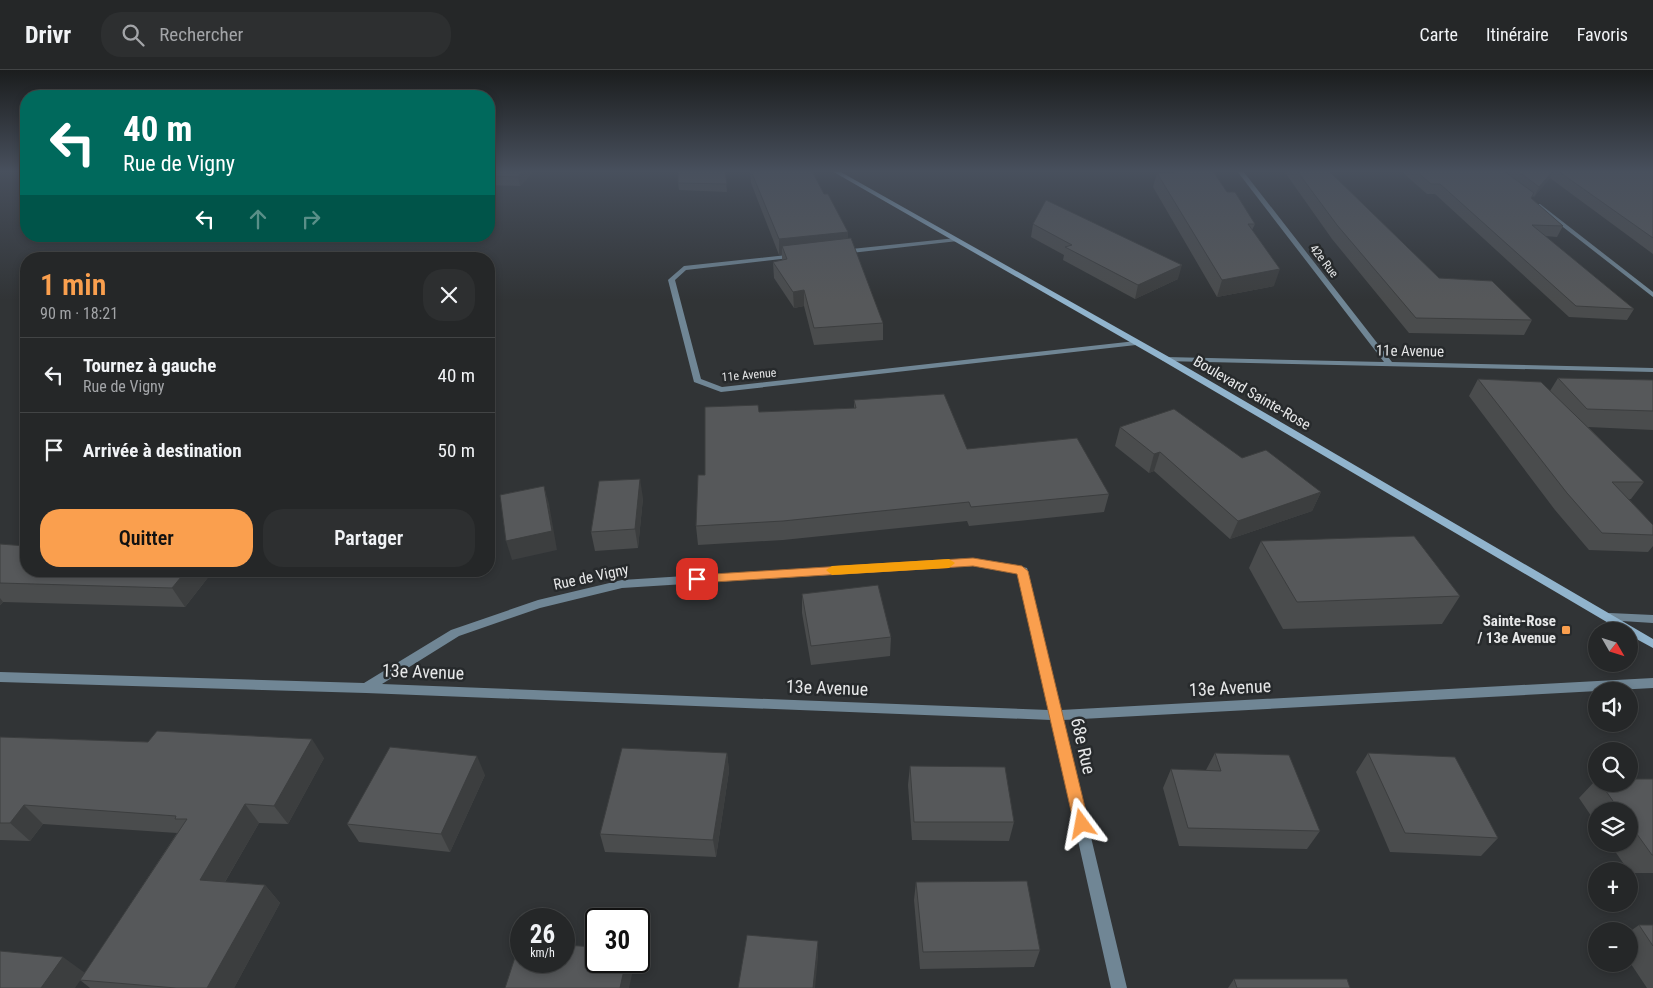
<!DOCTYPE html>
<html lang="fr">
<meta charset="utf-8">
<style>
:root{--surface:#252728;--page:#2d2f30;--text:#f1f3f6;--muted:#a3a5a8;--line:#424445;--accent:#fa9f4e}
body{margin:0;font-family:"Roboto Condensed",sans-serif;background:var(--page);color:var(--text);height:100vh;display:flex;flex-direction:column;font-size:19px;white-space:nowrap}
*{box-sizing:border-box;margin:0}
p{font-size:16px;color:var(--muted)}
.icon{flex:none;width:28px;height:28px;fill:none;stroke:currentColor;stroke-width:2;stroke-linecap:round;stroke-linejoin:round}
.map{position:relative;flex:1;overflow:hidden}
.drawer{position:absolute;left:20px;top:182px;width:475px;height:325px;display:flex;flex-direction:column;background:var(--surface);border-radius:20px;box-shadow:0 2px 8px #0003,0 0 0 1px var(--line)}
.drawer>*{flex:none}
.banner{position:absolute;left:20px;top:20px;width:475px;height:152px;border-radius:20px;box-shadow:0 2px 8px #0003,0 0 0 1px var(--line);background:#00695c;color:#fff;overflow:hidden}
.needle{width:32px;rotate:129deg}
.tools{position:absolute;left:1588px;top:552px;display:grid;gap:10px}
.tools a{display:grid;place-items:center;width:50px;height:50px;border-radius:50%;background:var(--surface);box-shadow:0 2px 8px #0003,0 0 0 1px var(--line);font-size:25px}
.speed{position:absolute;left:510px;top:838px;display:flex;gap:10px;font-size:25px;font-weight:700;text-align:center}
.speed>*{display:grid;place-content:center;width:65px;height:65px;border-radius:50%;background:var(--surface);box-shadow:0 2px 8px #0003,0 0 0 1px var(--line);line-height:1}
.speed small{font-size:12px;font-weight:400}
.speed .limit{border:2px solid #111;border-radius:8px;background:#fff;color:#111}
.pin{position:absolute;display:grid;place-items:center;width:42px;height:42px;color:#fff;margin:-21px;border-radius:10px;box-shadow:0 2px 8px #0006}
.me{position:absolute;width:55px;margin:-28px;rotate:347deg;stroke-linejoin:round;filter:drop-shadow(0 0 4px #0008)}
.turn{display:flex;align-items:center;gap:18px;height:105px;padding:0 20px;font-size:22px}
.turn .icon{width:65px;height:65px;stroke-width:2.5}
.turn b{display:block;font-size:35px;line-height:42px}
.lanes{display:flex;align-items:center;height:48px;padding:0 20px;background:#0003;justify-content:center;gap:25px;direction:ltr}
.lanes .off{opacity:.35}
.round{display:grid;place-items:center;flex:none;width:52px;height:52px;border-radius:20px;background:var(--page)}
.head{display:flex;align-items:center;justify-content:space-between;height:85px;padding:0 20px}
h1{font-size:30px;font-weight:600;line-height:38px;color:var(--accent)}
.primary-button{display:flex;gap:10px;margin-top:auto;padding:10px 20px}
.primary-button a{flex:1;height:58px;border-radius:20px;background:var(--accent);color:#111;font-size:20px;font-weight:600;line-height:58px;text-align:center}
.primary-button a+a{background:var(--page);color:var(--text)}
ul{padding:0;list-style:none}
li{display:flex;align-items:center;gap:15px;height:75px;padding:0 20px;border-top:1px solid var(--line)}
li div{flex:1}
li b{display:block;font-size:19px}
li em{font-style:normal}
header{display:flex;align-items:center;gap:30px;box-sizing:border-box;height:70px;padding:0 25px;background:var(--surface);border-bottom:1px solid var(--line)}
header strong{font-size:24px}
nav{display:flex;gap:28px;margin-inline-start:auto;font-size:18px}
.search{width:350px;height:45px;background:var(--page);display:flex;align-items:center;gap:12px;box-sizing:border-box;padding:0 18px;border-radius:20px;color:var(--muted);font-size:19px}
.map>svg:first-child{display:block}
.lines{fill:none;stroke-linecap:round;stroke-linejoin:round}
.street{fill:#708695;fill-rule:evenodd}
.secondary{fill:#91b4cd;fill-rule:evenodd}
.wall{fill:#4a4c4d}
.shaded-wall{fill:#3c3e3f}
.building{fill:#56585a;stroke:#3c3e3f}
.route{fill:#fa9f4e;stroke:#a26733}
.slow{fill:#f59e0b}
.poi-dot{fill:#fa9f4e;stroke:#272a2c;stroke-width:2}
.labels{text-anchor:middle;stroke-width:5;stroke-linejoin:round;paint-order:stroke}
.far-street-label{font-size:12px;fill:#e6e7e8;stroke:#272a2c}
.street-label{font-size:15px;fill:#e6e7e8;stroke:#272a2c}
.poi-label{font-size:15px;font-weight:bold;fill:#e6e7e8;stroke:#272a2c;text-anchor:end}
.near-street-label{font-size:18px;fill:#e6e7e8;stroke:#272a2c}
</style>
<header>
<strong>Drivr</strong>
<div class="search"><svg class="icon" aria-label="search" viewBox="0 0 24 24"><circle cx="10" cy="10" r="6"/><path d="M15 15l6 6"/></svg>Rechercher</div>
<nav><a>Carte</a><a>Itinéraire</a><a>Favoris</a></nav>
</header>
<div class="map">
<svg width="1653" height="918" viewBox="0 0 1653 918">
<rect width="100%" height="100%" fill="#313436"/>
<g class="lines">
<!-- street -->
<g class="street">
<polygon points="1237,101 1243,101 1392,292 1653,298 1653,302 1163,291 1162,289 1166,287 1384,292"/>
<polygon points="1536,134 1540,134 1653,222 1653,227 1536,136"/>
<polygon points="956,168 959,170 958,171 842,184 839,182 842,180"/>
<polygon points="796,184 799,186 798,187 686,200 675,210 701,309 722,317 1136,271 1140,273 1136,275 721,322 694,312 668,210 669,209 684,196"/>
<path d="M973,488L1023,497L1027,498L1028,501L1061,640L1653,608V618L1063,650L1127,918H1111L1051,650L366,623L0,612V602L364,613L451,560L538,530L622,510ZM973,496L1018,504L1049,640L382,614L459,566L540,538L622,518Z"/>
<polygon points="1610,543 1653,545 1653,553 1606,550 1604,547 1606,544"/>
</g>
<!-- secondary -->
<polygon class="secondary" points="832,101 839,101 1169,287 1653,569 1653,578 1629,565 1629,561 1622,561 1163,291"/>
</g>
<!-- wall -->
<g class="wall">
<polygon points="489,101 534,101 520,116 489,115"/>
<polygon points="725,101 727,122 679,120 678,113"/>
<polygon points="750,101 812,101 824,124 848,162 848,169 883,253 883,270 814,275 804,236 794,238 774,208 773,192 782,190 782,185 779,185 751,113"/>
<polygon points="1163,101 1213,101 1227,122 1255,154 1252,160 1274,216 1217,227 1153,117 1157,103 1164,103"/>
<polygon points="1284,101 1329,101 1439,208 1532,250 1524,265 1409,263 1332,169"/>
<polygon points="1401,101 1653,101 1653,184 1550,108 1534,127 1533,126 1531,129 1563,156 1557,167 1545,166 1634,239 1627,250 1569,247 1435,124 1427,124"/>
<polygon points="1033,154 1178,209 1135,229 1063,190 1064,185 1031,167"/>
<polygon points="1558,308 1653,310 1653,360 1588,357 1644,412 1631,429 1629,429 1653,455 1653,476 1648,482 1589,480 1555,440 1469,326 1478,309 1550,321"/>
<polygon points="854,330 967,379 1109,424 1104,442 969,456 967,451 783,470 698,475 696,456 705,405 759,342 854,338"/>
<polygon points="1120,357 1242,388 1321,422 1312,441 1230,469 1154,401 1149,403 1115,376"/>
<polygon points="643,428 638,478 595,481 591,462"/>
<polygon points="1261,471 1460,526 1442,554 1283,559 1249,498"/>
<polygon points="0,474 26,501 213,501 185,537 3,532 0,535"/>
<polygon points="802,524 891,567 890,586 811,595 802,543"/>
<polygon points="0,667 148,672 324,688 288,754 259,753 225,812 265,815 280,833 234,918 90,918 80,910 75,918 177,763 43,754 30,771 0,770"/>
<polygon points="727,683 729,701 716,787 605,782 600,764"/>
<polygon points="1215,683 1320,761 1307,779 1179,776 1163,718 1171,699 1206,700"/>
<polygon points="1368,683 1498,768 1481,786 1390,782 1356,702"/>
<polygon points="910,696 1014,752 1009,771 912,770 908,715"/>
<polygon points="485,705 450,782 359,772 347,754"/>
<polygon points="1653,709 1653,803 1630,803 1610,774 1629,774 1629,741 1596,741 1596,753 1579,728 1596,710 1596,714 1629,714"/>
<polygon points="916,812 1040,880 1034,897 920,899 914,830"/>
<polygon points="1639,855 1653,855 1653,918 1647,918 1629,891 1629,862"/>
<polygon points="1234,909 1350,918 1228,918"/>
</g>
<!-- shaded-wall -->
<g class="shaded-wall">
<polygon points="523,101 534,101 520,116 518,107"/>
<polygon points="1553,101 1550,108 1534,127 1539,117"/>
<polygon points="848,162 848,178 782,176 782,185 779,185 779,169"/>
<polygon points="1182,195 1178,209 1135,229 1138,215"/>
<polygon points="1280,199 1274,216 1217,227 1222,210"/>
<polygon points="804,220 804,236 794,238 793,222"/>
<polygon points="1160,382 1154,401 1149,403 1154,384"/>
<polygon points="640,409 643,428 638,478 635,459"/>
<polygon points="544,416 549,434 557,480 512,490 506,471"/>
<polygon points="1321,422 1312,441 1230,469 1238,451"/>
<polygon points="186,501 213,501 185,537 172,518"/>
<polygon points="0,528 3,532 0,535"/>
<polygon points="312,669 324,688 288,754 274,736"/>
<polygon points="727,683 729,701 716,787 713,770"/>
<polygon points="477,686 485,705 450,782 441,764"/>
<polygon points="245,734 259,753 216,827 200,810"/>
<polygon points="24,735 43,754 30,771 10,753"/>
<polygon points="265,815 280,833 234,918 207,918"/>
<polygon points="818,871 818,888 815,918 813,918"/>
<polygon points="63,887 85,903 75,918 41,918"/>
<polygon points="626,891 633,891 634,896 629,918 620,918"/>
</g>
<!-- building -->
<g class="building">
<polygon points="489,101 523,101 518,107 489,106"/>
<polygon points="678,101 725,101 727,114 678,113"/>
<polygon points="751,101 812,101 824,124 828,124 848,162 779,169"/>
<polygon points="1174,101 1213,101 1227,122 1235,122 1255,154 1248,154 1280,199 1222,210 1157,103 1175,103"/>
<polygon points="1297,101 1329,101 1439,208 1492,211 1532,250 1416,248 1337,155"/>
<polygon points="1416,101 1504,101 1534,123 1531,128 1563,156 1532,155 1634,239 1576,236 1440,114 1431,114"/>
<polygon points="1518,101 1553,101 1539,117"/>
<polygon points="1558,101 1653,101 1653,168"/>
<polygon points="1046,130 1182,195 1138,215 1065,177 1072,175 1033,154"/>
<polygon points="851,168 883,253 814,258 804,220 793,222 773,192 787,189 782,176"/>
<polygon points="1558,308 1653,310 1653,341 1587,339"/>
<polygon points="1478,309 1541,312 1644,412 1612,412 1653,455 1653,465 1602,463 1567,423"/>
<polygon points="944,324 967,379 1077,368 1109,424 971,437 969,432 783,451 696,456 698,405 705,405 705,337 758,335 759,342 856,338 854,330"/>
<polygon points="1174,339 1242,388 1266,380 1321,422 1238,451 1160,382 1154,384 1120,357"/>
<polygon points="640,409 635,459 591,462 599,411"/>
<polygon points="544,416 552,461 506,471 500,425"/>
<polygon points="1414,466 1460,526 1297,532 1261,471"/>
<polygon points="0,474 26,476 26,501 186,501 172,518 0,513"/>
<polygon points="878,515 891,567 811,576 802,524"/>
<polygon points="157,661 312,669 274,736 245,734 200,810 265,815 207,918 176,918 80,910 187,749 175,749 176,746 24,735 10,753 0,753 0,667 148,672"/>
<polygon points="390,677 477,686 441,764 347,754"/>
<polygon points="622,678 727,683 713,770 600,764"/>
<polygon points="1215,683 1289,685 1320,761 1188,758 1171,699 1221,701"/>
<polygon points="1368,683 1455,687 1498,768 1405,763"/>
<polygon points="910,696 1005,697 1014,752 914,752"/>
<polygon points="1629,709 1653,709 1653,785 1652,785 1629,753 1629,741 1620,741 1601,714 1629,714"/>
<polygon points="1027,811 1040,880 923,882 916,812"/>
<polygon points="1639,855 1653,855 1653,876"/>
<polygon points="747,865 818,871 813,918 738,918"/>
<polygon points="520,872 521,872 521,891 564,891 564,875 596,877 596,891 626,891 620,918 505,918"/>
<polygon points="0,881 63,887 41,918 0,918"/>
<polygon points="1234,909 1347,909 1350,918 1237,918"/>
</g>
<!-- sky -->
<linearGradient id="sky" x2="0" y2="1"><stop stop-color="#1b1d1e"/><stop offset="0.44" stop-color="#48505d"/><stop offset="1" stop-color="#48505d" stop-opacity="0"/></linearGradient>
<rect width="1653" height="230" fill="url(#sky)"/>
<!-- route -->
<polygon class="route" points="973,488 1022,496 1028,501 1089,754 1087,759 1082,761 1076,759 1074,754 1017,504 973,496 697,513 691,509 697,505"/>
<!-- slow -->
<polygon class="slow" points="949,489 955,493 949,498 832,505 826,500 832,496"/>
<!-- markers -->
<rect class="poi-dot" x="1561" y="555" width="10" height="10" rx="2.5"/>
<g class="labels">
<!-- far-street labels -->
<g class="far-street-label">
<text transform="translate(1324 191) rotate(52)" y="4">42e Rue</text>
<text transform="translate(749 305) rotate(-5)" y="4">11e Avenue</text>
</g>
<!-- street labels -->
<g class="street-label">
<text transform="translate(1410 281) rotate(1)" y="5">11e Avenue</text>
<text transform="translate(1252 323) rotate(30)" y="5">Boulevard Sainte-Rose</text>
<text transform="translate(591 507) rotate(-12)" y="5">Rue de Vigny</text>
</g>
<!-- poi labels -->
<g class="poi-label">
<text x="1556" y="556">Sainte-Rose<tspan x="1556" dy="17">/ 13e Avenue</tspan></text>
</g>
<!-- near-street labels -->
<g class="near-street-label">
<text transform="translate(423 602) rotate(2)" y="6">13e Avenue</text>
<text transform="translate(827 618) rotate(2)" y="6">13e Avenue</text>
<text transform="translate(1230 618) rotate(-3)" y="6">13e Avenue</text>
<text transform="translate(1083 676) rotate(77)" y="6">68e Rue</text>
</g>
</g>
</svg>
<div class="tools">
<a><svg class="needle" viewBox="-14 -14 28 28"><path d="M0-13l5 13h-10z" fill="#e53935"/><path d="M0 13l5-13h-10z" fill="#a3a5a8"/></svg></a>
<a><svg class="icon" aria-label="sound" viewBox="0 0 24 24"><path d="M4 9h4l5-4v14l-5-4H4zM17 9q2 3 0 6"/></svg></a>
<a><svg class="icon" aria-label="search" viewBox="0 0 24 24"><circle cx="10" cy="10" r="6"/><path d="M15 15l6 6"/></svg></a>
<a><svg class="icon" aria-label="layers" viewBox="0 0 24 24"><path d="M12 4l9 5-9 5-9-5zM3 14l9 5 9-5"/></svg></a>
<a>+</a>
<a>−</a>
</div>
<div class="speed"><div>26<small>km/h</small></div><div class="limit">30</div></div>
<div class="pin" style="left:697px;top:509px;background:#d93025"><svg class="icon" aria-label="arrive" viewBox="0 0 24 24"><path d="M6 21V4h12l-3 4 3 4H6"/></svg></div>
<svg class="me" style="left:1082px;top:754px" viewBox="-20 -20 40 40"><path d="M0-17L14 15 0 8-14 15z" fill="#fa9f4e" stroke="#fff" stroke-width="4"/></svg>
<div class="banner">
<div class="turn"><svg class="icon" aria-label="left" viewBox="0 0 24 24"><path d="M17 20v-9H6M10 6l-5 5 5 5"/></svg><div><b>40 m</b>Rue de Vigny</div></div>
<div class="lanes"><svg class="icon" aria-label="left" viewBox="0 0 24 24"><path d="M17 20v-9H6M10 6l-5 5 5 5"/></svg><svg class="icon off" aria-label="ahead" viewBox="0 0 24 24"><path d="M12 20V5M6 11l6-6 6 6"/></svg><svg class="icon off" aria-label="right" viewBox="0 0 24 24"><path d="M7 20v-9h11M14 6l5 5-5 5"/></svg></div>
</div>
<section class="drawer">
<div class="head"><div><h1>1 min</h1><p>90 m · 18:21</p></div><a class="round"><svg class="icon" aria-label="close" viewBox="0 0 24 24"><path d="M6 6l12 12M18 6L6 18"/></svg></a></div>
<ul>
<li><svg class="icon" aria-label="left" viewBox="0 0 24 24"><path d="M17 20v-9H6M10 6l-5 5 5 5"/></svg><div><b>Tournez à gauche</b><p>Rue de Vigny</p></div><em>40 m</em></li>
<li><svg class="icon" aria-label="arrive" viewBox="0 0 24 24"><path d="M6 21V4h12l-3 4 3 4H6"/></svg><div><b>Arrivée à destination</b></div><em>50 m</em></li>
</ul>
<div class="primary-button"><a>Quitter</a><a>Partager</a></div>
</section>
</div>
